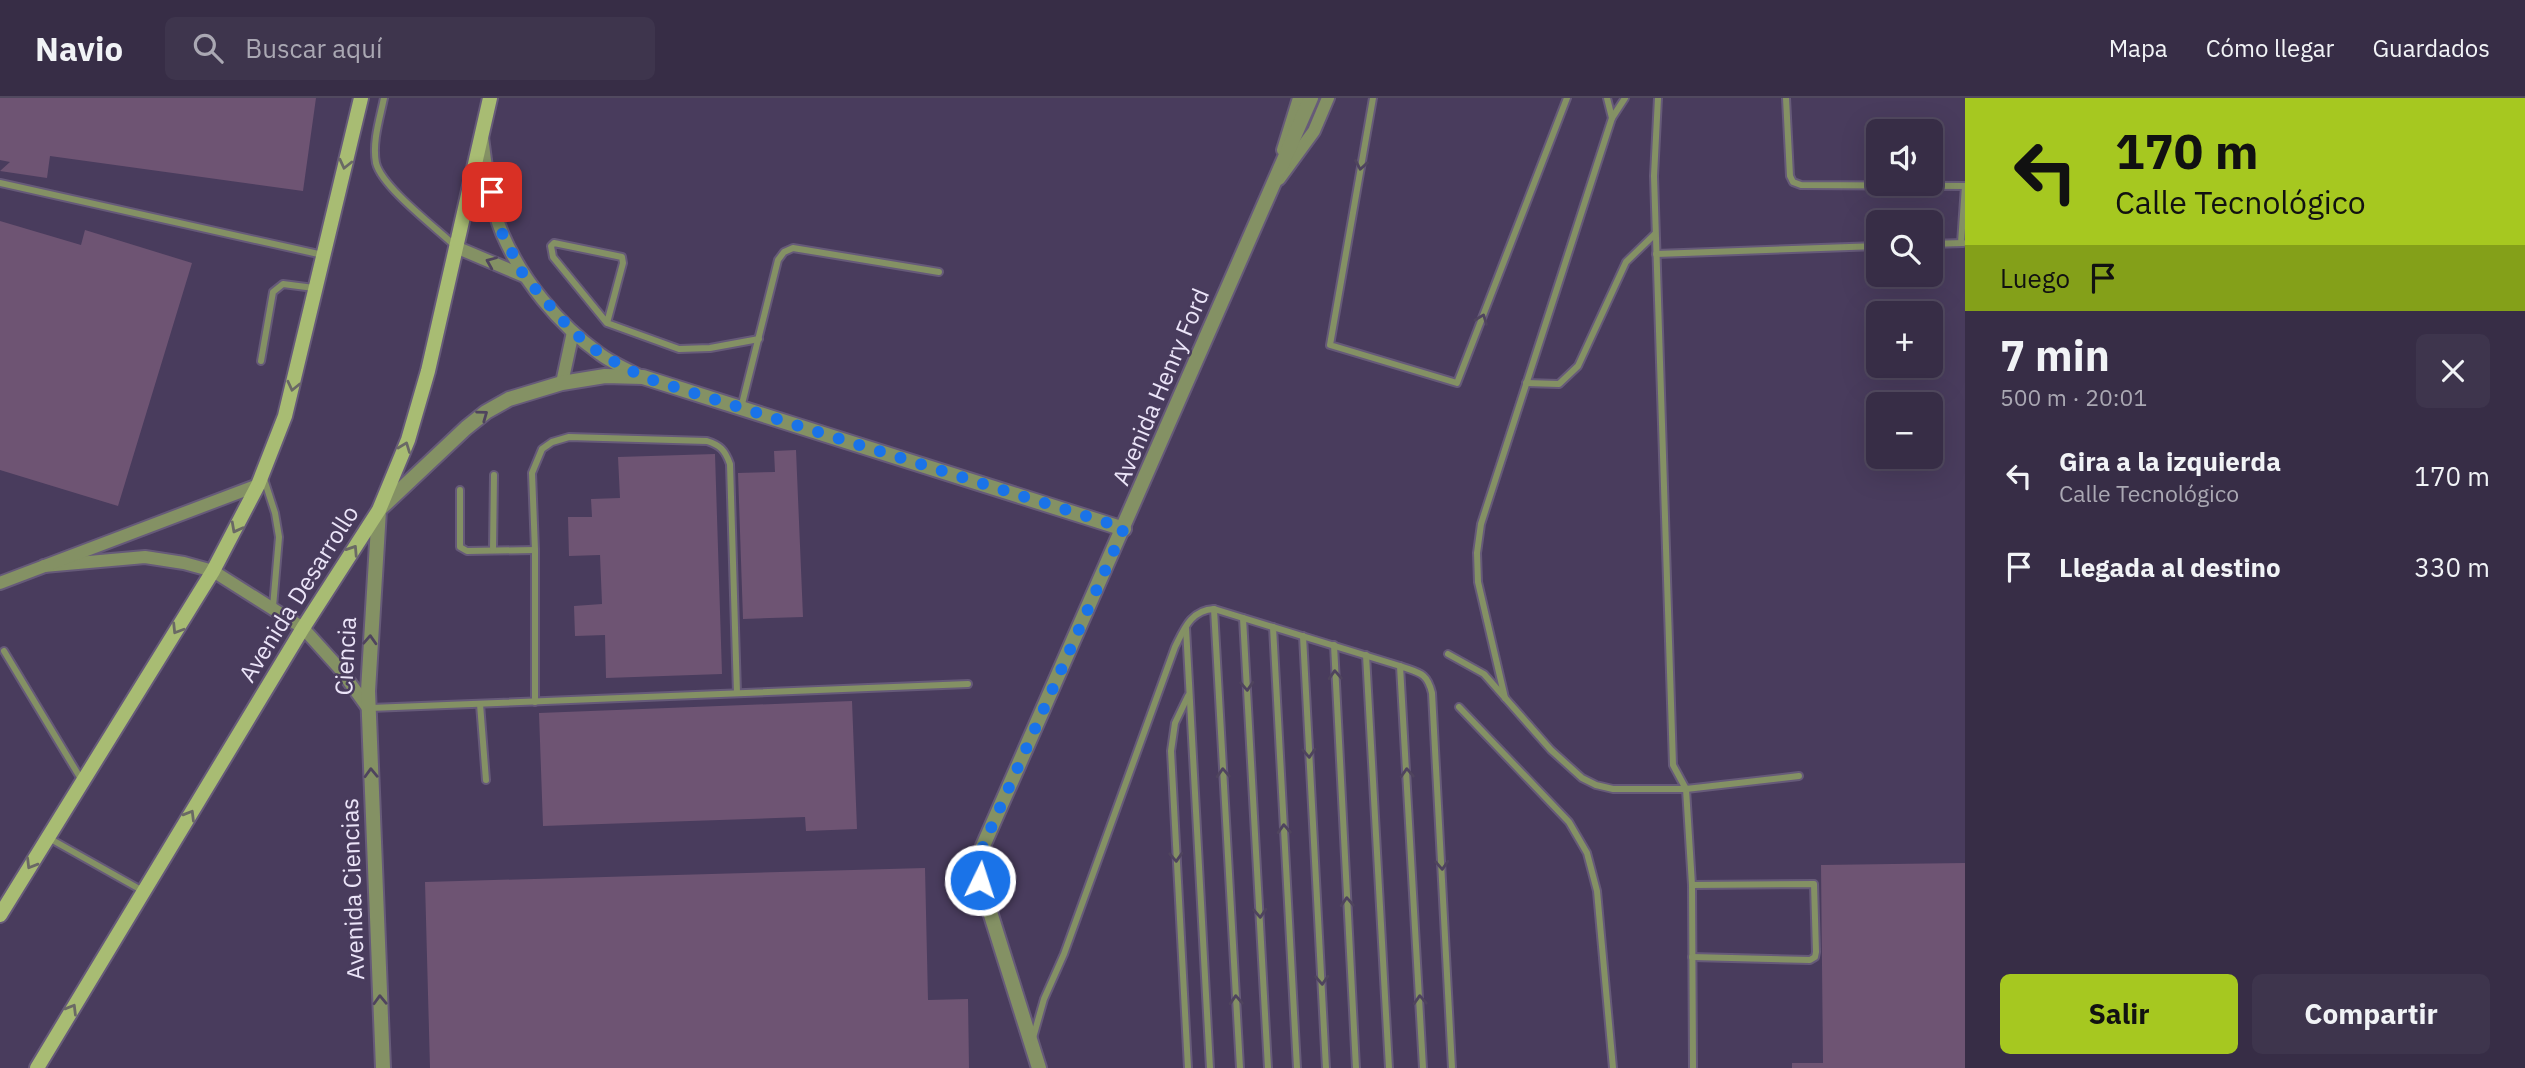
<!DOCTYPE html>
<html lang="es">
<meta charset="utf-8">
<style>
:root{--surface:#372d46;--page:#3e354d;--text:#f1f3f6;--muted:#aaa8b3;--line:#51495f;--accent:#a6c820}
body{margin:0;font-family:"IBM Plex Sans",sans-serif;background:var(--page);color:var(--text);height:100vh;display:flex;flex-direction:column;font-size:26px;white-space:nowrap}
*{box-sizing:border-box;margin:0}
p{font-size:23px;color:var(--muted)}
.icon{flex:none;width:38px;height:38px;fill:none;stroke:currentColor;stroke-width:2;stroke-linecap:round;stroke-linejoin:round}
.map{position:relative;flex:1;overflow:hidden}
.side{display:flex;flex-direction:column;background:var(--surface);width:560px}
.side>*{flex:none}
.banner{background:#a6c820;color:#111;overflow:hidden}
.tools{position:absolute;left:1866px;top:21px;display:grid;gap:14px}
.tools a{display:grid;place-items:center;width:77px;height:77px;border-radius:10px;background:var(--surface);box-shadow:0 7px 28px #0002,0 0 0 2px var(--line);font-size:35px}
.pin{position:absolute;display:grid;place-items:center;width:60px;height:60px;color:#fff;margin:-30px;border-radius:14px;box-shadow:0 4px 10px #0006}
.me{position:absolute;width:77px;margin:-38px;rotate:4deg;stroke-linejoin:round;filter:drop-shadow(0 0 5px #0008)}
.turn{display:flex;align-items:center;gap:24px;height:147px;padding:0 35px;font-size:32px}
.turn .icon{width:91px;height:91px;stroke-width:2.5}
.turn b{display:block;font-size:49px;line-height:60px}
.then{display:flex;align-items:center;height:66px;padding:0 35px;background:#0003;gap:14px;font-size:26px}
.round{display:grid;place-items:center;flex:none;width:74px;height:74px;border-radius:10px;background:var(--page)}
.summary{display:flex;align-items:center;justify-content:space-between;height:119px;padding:0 35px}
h1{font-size:42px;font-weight:800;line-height:52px}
.primary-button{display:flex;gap:14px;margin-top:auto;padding:14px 35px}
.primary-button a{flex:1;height:80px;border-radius:10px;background:var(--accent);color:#111;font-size:28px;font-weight:800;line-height:80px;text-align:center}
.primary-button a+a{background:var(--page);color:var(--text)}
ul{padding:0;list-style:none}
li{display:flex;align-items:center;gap:21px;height:91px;padding:0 35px}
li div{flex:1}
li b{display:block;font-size:26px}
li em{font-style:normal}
header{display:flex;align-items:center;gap:42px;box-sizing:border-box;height:98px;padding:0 35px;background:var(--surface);border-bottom:2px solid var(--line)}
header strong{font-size:33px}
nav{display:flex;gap:38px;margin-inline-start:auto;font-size:24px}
.search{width:490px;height:63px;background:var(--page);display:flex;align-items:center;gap:18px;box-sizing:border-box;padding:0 24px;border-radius:10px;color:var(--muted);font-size:26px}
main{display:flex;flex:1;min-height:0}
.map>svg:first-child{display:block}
.building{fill:#6e5473}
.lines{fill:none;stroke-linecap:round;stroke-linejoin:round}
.service-casing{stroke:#665a79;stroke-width:10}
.minor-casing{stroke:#665a79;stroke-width:16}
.tertiary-casing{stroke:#665a79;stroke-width:18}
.secondary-casing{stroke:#665a79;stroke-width:18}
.service{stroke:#849164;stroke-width:6}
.minor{stroke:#849164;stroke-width:12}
.tertiary{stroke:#849164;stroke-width:14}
.secondary{stroke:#a8bc73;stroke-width:14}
.oneway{stroke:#6a6965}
.oneway2{stroke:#4f445e}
.route{stroke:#1a73e8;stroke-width:12;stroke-dasharray:0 21.6}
.labels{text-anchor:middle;stroke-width:5;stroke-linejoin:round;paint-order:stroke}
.street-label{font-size:24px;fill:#ebe4f8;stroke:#493c5d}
</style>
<header>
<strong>Navio</strong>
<div class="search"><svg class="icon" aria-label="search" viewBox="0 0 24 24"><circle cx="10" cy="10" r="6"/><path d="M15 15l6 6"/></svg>Buscar aquí</div>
<nav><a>Mapa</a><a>Cómo llegar</a><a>Guardados</a></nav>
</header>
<main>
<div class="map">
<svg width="1965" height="970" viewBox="0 0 1965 970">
<rect width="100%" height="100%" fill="#493c5d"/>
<!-- building -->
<g class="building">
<polygon points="0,0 316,0 303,93 50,58 47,80 0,73 10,64 0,62"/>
<polygon points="0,123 81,147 85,132 192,165 118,408 0,372"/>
<polygon points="796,352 803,519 743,521 738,375 775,374 774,353"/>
<polygon points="715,356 722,576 606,580 605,537 575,538 574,508 602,506 600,457 569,458 568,419 592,419 591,401 620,400 618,359"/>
<polygon points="852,603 857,731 806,733 805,719 543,728 539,615"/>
<polygon points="1965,765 1965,970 1792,970 1792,965 1823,965 1821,767"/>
<polygon points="925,770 928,902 968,901 969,970 430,970 425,784"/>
</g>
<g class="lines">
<!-- service casing -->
<g class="service-casing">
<g id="service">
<path d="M384,0C380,20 372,44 376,65C382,89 435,129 454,147"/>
<polyline points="1373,0 1330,247 1457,285 1567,0"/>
<polyline points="1607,0 1612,20"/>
<polyline points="1658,0 1654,78 1673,667 1686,691 1692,787 1693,970"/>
<polyline points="1786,0 1790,78 1793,84 1801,87 1965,88"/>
<polyline points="0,85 323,157"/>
<polyline points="1961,145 1965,88"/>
<polyline points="1930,146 1963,145"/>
<polyline points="1656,156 1878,148"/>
<polyline points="607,225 623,165 622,159 554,145 551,148 553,159 607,225 679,251 710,250 759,241"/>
<polyline points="261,263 273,194 283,186 314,190"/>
<polyline points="1526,285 1559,286 1578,268 1626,164 1655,136"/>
<polyline points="741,310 778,162 784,154 793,150 939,174"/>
<polyline points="264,381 275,415 279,439 273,509"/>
<polyline points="460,392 460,449 467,453 535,452"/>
<polyline points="493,452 494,377"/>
<polyline points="1214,511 1240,970"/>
<polyline points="1243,520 1268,970"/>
<polyline points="1273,529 1297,970"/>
<polyline points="1186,530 1210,970"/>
<polyline points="1303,538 1326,970"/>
<polyline points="1334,547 1356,970"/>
<polyline points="4,553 81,681"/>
<polyline points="1448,556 1484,576 1551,652 1582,680 1596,687 1613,691 1686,691 1799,678"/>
<polyline points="1366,557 1389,970"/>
<polyline points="1188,598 1175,625 1171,653 1188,970"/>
<polyline points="1505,600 1478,484 1477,455 1481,426 1612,20 1625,0"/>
<path d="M535,604V452L532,375L542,351L552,344L569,339L707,343C720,347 725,352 730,366L737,595"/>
<polyline points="480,606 486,682"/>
<polyline points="1459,609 1569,724 1587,755 1597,793 1613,970"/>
<polyline points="370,610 968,586"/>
<polyline points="47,739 143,793"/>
<polyline points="1692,787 1814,786 1816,854 1815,859 1810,862 1692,859"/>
<path d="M1033,940L1044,901L1064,856L1175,549C1184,531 1191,512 1214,511L1400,568"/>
<path d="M1423,970L1400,568C1419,575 1427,574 1432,595L1452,970"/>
</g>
</g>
<!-- minor casing -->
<g class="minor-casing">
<g id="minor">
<path d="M482,39C486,70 490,106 502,135C522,182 558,226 600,256C612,265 628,272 642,279"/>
<polyline points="1283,52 1299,0"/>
<polyline points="1279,81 1314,33 1328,0"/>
<polyline points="458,150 524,178"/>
<polyline points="562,285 573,234"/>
<polyline points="44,468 145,459 184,465 213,473 303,530 340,571 368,610"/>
<polyline points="0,485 258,387"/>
</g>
</g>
<!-- tertiary casing -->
<g class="tertiary-casing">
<g id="tertiary">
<polyline points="383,970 368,593 379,412 466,330 486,314 509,301 562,285 605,278 643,279 1124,431"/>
<polyline points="1039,970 980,782 978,765 983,748 1311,0"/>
</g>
</g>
<!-- secondary casing -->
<g class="secondary-casing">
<g id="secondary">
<polyline points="0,817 213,473 258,387 285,318 361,0"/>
<polyline points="37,970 303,530 379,412 408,342 428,273 490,0"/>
</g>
</g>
<!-- service -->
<use href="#service" class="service"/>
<!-- minor -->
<use href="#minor" class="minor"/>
<!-- tertiary -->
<use href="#tertiary" class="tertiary"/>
<!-- secondary -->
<use href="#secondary" class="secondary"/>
</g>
<!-- one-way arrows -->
<defs><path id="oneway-chevron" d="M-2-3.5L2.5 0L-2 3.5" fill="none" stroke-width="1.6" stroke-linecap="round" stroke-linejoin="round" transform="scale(1.75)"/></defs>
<g class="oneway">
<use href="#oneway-chevron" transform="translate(345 66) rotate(103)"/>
<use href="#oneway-chevron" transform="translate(293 288) rotate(103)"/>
<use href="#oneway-chevron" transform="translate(405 349) rotate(-69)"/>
<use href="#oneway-chevron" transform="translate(236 430) rotate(118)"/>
<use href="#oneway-chevron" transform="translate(353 452) rotate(-57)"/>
<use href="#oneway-chevron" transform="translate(177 531) rotate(122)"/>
<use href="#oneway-chevron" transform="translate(190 717) rotate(-59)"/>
<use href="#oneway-chevron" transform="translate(31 766) rotate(121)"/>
<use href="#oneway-chevron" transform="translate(72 911) rotate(-59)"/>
</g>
<g class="oneway2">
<use href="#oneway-chevron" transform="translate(1361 67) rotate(100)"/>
<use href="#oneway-chevron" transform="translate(491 164) rotate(-157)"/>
<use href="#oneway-chevron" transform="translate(1482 221) rotate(-69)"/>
<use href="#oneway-chevron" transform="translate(483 317) rotate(-36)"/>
<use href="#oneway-chevron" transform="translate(370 542) rotate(-87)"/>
<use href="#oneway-chevron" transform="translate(1335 577) rotate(-93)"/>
<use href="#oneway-chevron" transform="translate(1247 588) rotate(87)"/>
<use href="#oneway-chevron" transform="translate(1309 655) rotate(87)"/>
<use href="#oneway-chevron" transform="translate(371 675) rotate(-92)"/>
<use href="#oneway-chevron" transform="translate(1223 675) rotate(-93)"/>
<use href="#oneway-chevron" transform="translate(1407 675) rotate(-93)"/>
<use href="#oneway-chevron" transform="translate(1284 731) rotate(-93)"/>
<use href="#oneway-chevron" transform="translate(1176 759) rotate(87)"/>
<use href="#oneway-chevron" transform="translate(1442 767) rotate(87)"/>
<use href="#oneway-chevron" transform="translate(1347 804) rotate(-93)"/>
<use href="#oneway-chevron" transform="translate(1260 815) rotate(87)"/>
<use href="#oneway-chevron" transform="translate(1322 882) rotate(87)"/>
<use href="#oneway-chevron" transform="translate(380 902) rotate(-92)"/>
<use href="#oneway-chevron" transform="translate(1236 902) rotate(-93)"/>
<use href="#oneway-chevron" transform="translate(1420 902) rotate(-93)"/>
</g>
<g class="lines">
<!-- route -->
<polyline class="route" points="492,94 501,133 524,178 573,234 602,257 643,279 1124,430 983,748 978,765 980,782"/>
</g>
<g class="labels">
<!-- street labels -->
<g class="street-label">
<text transform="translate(1161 289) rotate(-67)" y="8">Avenida Henry Ford</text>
<text transform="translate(299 496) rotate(-58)" y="8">Avenida Desarrollo</text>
<text transform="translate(346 558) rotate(-87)" y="8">Ciencia</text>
<text transform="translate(353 791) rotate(-92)" y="8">Avenida Ciencias</text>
</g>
</g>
</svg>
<div class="tools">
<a><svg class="icon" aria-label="sound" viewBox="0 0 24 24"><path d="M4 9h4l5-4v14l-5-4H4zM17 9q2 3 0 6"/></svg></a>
<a><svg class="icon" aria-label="search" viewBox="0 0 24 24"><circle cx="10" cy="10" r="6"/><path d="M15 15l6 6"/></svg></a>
<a>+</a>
<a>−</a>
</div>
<div class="pin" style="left:492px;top:94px;background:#d93025"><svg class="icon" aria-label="arrive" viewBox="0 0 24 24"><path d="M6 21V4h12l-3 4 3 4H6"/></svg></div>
<svg class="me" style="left:980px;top:782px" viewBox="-20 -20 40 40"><circle r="17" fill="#1a73e8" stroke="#fff" stroke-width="3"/><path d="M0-11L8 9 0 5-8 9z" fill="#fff"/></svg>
</div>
<section class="side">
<div class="banner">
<div class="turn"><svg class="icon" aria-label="left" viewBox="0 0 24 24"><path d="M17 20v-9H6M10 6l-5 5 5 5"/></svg><div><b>170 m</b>Calle Tecnológico</div></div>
<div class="then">Luego<svg class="icon" aria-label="arrive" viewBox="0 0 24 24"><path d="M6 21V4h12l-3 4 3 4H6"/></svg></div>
</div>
<div class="summary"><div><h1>7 min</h1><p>500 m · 20:01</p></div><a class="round"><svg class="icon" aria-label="close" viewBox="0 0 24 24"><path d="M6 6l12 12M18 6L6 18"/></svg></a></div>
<ul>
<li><svg class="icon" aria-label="left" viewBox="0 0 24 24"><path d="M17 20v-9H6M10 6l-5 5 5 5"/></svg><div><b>Gira a la izquierda</b><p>Calle Tecnológico</p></div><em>170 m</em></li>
<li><svg class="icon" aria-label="arrive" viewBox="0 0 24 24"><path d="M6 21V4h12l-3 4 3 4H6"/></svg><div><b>Llegada al destino</b></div><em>330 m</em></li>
</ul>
<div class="primary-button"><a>Salir</a><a>Compartir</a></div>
</section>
</main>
